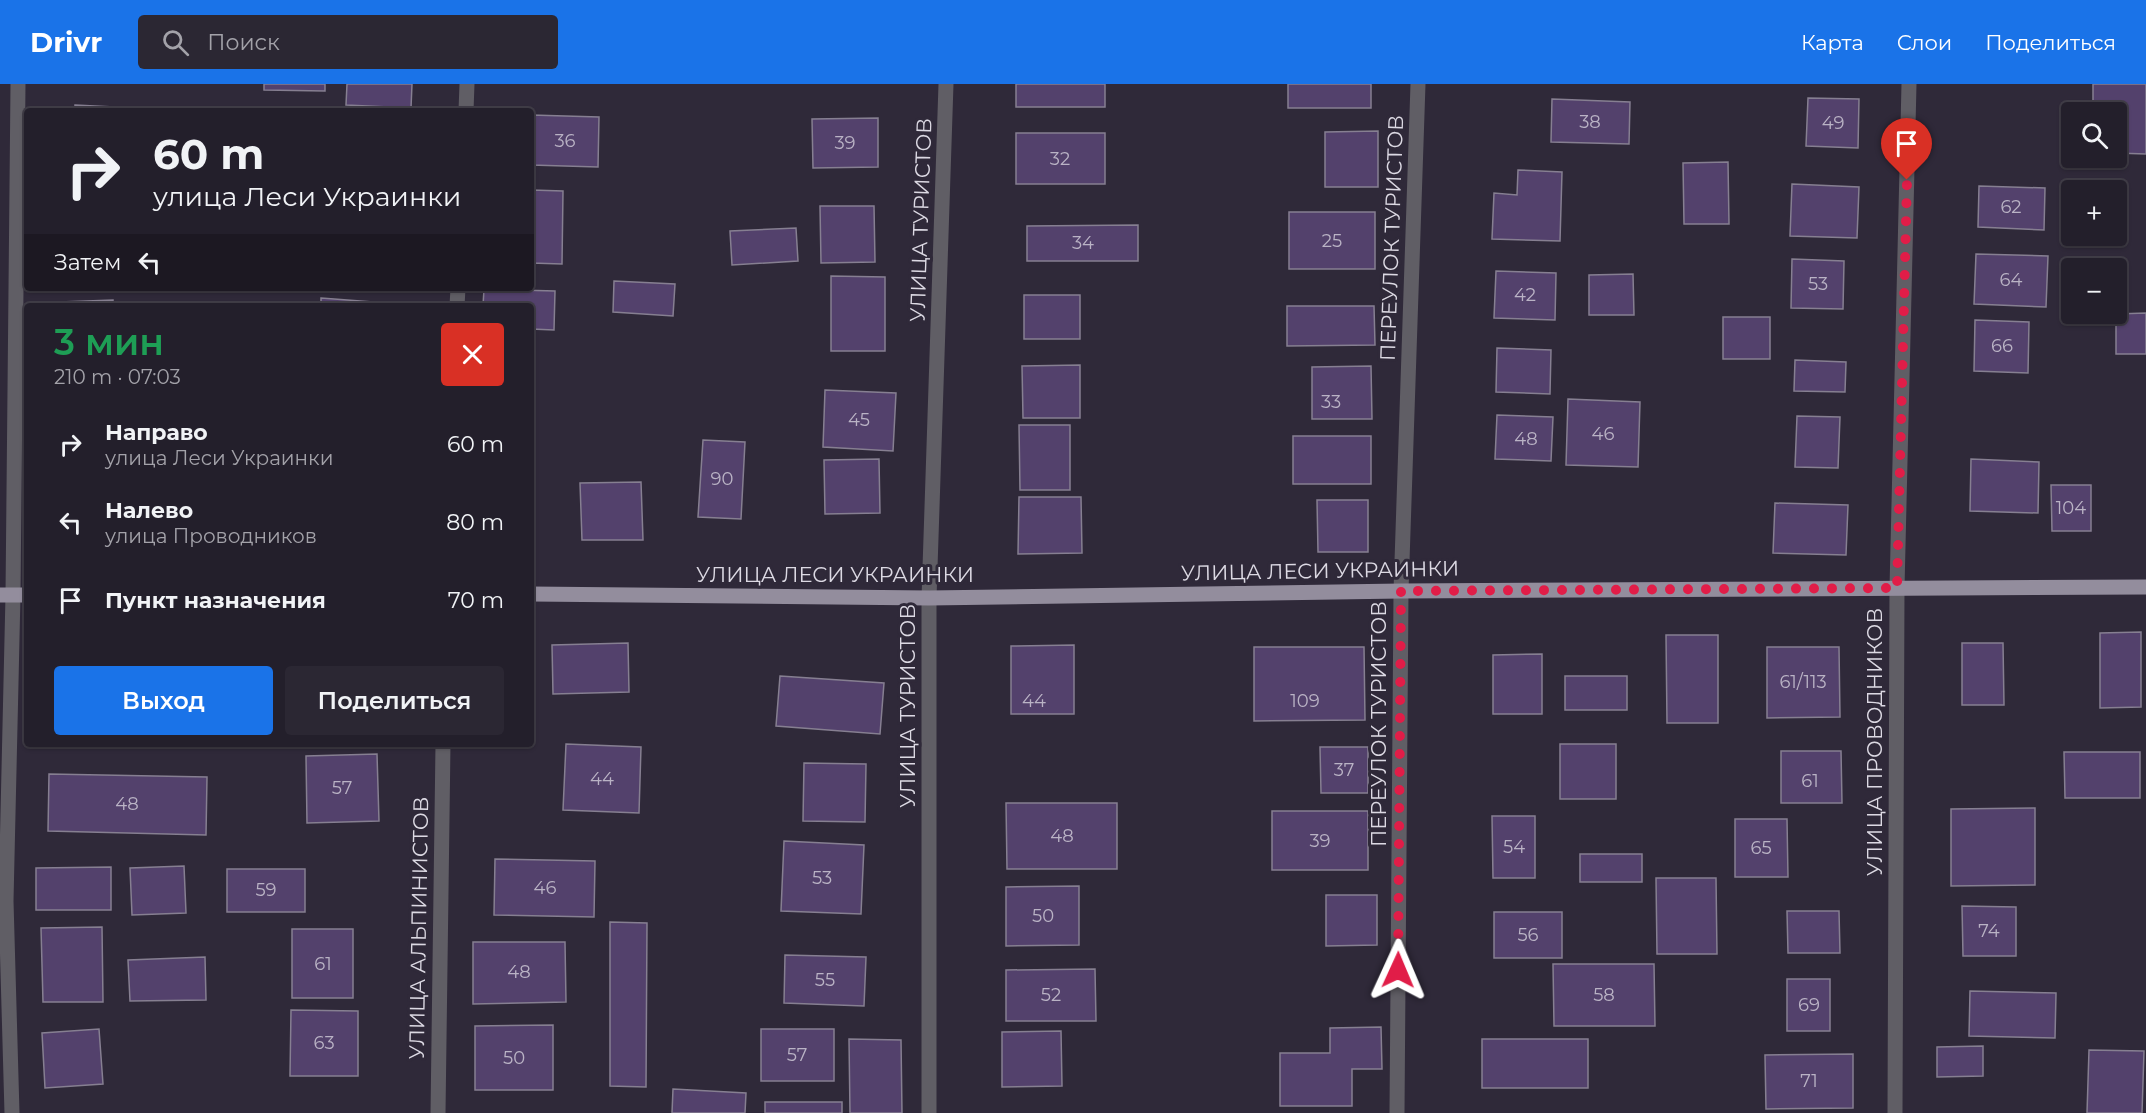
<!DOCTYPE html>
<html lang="ru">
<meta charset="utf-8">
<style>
:root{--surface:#231f2b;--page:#2b2733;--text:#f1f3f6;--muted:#a3a2a9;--line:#403d47;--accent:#1a73e8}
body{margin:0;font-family:Montserrat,sans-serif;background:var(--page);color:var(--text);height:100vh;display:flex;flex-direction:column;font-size:22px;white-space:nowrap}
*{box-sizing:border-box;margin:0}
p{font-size:20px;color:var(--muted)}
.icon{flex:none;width:33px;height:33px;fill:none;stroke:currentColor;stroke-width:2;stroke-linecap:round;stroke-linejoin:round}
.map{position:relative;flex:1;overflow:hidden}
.sheet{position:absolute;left:24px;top:219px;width:510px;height:444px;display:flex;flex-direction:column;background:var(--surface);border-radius:6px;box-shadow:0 2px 4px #0004,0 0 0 2px var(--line)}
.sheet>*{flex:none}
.banner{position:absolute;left:24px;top:24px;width:510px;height:183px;border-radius:6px;box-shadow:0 2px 4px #0004,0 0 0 2px var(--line);background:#231f2b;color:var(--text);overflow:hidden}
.buttons{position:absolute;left:2061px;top:18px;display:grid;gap:12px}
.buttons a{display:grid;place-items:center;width:66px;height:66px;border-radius:6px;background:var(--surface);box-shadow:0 2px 4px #0004,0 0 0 2px var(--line);font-size:30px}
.pin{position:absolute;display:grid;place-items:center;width:51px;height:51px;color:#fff;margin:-62px -26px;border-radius:50% 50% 50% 0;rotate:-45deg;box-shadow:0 0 6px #0007}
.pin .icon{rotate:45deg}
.me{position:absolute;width:66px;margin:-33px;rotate:1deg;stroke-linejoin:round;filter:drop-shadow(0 0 4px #0008)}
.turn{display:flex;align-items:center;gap:21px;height:126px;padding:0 30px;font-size:27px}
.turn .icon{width:78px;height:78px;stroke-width:2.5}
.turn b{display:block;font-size:42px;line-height:51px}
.then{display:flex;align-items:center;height:57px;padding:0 30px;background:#0003;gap:12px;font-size:22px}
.round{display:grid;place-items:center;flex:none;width:63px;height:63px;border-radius:6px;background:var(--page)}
.overview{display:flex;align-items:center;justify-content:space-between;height:102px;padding:0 30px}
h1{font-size:36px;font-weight:600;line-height:45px;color:#1e9e55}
.button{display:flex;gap:12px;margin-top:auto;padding:12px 30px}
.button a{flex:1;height:69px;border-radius:6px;background:var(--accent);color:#fff;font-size:24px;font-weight:600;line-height:69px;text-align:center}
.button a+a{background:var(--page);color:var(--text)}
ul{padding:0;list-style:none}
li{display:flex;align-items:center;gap:18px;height:78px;padding:0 30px}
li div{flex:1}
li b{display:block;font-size:22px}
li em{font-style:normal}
header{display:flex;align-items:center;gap:36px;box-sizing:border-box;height:84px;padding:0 30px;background:var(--accent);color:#fff}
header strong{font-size:28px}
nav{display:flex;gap:33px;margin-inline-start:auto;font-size:21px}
.search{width:420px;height:54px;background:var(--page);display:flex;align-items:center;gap:15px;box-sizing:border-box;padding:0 21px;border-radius:6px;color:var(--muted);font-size:22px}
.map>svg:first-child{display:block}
.building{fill:#53416c;stroke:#867f91;stroke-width:1.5}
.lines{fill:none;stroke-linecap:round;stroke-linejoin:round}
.minor{stroke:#605e65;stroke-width:15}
.major{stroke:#938d9d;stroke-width:15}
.route{stroke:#e11d48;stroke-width:10;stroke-dasharray:0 18}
.labels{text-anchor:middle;stroke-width:6;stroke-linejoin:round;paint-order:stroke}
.number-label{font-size:18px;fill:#bab3c5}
.street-label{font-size:21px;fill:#dcd9e3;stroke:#2f2939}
</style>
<header>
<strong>Drivr</strong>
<div class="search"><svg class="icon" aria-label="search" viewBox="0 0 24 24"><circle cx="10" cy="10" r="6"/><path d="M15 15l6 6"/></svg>Поиск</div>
<nav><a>Карта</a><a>Слои</a><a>Поделиться</a></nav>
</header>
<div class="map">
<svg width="2146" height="1029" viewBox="0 0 2146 1029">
<rect width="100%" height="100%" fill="#2f2939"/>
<!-- building -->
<g class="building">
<polygon points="264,0 325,0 325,7 264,6"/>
<polygon points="347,0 412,0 411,24 346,21"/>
<rect x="1016" y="0" width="89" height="23"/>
<rect x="1288" y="0" width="83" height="24"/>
<polygon points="2093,0 2146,0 2146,70 2116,69 2116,28 2093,28"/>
<polygon points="1808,14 1859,15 1858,64 1806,62"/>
<polygon points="1552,15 1630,18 1629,60 1551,58"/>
<polygon points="75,21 134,24 134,27 75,27"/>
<polygon points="531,31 599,33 598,83 531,81"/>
<polygon points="878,34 878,83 813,84 812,35"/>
<polygon points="1378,47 1378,103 1325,103 1325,48"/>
<rect x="1016" y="49" width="89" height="51"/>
<polygon points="1728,78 1729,140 1684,140 1683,79"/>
<polygon points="1518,86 1562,88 1560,157 1492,155 1494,109 1517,111"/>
<polygon points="1792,100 1859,103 1857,154 1790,152"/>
<polygon points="1979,102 2045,104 2044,146 1978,143"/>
<polygon points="531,106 563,107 562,180 531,179"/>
<polygon points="820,122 874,122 875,178 821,179"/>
<rect x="1289" y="128" width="86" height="57"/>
<polygon points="1138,141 1138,177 1027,177 1027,142"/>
<polygon points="796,144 798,177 732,181 730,147"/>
<polygon points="1976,170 2048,172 2046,223 1974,220"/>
<polygon points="1792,175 1844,177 1843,225 1791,224"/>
<polygon points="1496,187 1556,189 1555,236 1494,234"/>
<polygon points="1633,190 1634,231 1589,231 1589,191"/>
<polygon points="831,192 885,193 885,267 831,267"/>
<polygon points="614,197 675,200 673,232 613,228"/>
<polygon points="484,205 555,207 554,246 531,245 531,222 483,222"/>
<rect x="1024" y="211" width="56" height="44"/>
<polygon points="321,214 399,220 399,222 321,222"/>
<polygon points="113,216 113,222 60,222 60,218"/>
<polygon points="1287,222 1374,222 1375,261 1287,262"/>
<polygon points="2116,230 2146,229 2146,270 2116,270"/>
<rect x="1723" y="233" width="47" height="42"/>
<polygon points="1975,236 2029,238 2028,289 1974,287"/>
<polygon points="1497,264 1551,266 1550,310 1496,308"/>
<polygon points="1795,276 1846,278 1845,308 1794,307"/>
<polygon points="1080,281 1080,334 1023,334 1022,282"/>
<polygon points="1371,282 1372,335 1312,335 1312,283"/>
<polygon points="825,306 896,309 893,367 823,363"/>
<polygon points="1568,315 1640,318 1638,383 1566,381"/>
<polygon points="1497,331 1553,333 1551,377 1495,375"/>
<polygon points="1797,332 1840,333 1838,384 1795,383"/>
<polygon points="1019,341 1070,341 1070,406 1020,406"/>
<rect x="1293" y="352" width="78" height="48"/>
<polygon points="703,356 745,358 741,435 698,433"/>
<polygon points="879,375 880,429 825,430 824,376"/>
<polygon points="1971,375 2039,378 2038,429 1970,427"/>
<polygon points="641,398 643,456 582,456 580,399"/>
<polygon points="2051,401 2091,401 2091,447 2052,447"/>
<polygon points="1019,413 1081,413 1082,469 1018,470"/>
<polygon points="1317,416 1368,416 1368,468 1318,468"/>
<polygon points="1775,419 1848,421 1846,471 1773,469"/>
<polygon points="2141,548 2141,623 2100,624 2100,549"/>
<polygon points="1666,551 1718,551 1718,639 1667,639"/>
<polygon points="628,559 629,608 553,610 552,561"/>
<polygon points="1962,559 2003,559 2004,621 1962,621"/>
<polygon points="1074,561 1074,630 1011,630 1011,562"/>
<polygon points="1254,563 1364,563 1365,636 1254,637"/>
<polygon points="1767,563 1839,563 1840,633 1767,634"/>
<polygon points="1542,570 1542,630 1493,630 1493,571"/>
<polygon points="780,592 884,599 880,650 776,642"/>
<rect x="1565" y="592" width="62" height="34"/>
<polygon points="566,660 641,663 639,729 563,726"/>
<rect x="1560" y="660" width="56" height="55"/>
<polygon points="1320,663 1368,663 1368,709 1321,709"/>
<polygon points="1781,667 1841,667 1842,719 1781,719"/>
<polygon points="2064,668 2140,668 2140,714 2065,714"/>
<polygon points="377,670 379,737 307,739 306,672"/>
<polygon points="804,679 866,680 865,738 803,737"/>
<polygon points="49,690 207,693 206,751 48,747"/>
<polygon points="1006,719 1117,719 1117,785 1007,785"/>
<polygon points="2035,724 2035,801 1951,802 1951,725"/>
<rect x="1272" y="727" width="96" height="59"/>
<polygon points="1492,732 1535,732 1535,794 1493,794"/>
<polygon points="1735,735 1787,735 1788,793 1735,793"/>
<polygon points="784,757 864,761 861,830 781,827"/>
<rect x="1580" y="770" width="62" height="28"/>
<polygon points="495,775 595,777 594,833 494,831"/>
<polygon points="184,782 186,829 132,831 130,784"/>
<polygon points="111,783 111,826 36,826 36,784"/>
<rect x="227" y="785" width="78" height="43"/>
<polygon points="1656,794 1716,794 1717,870 1657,870"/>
<polygon points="1079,802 1079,861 1006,862 1006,803"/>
<polygon points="1326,811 1377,811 1377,861 1326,862"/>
<polygon points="1962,822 2016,823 2016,872 1963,872"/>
<polygon points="1787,827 1839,827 1840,869 1788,869"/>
<rect x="1494" y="828" width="68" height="46"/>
<polygon points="610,838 647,839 646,1003 610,1002"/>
<polygon points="102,843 103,918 43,918 41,844"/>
<rect x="292" y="845" width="61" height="69"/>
<polygon points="473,858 565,858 566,918 473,920"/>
<polygon points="785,871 866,873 864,922 784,919"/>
<polygon points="205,873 206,916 130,917 128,876"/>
<polygon points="1553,880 1654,880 1655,942 1554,942"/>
<polygon points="1095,885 1096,937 1006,937 1006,886"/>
<rect x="1787" y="895" width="43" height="52"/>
<polygon points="1970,907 2056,909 2055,954 1969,952"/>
<polygon points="291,926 358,927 358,992 290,992"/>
<polygon points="553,941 553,1006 475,1006 475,942"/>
<polygon points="1381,943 1382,985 1352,985 1352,1022 1280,1022 1280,969 1330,969 1330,944"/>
<polygon points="99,945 103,1000 45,1004 42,949"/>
<rect x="761" y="945" width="73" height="52"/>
<polygon points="1061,947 1062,1002 1002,1003 1002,948"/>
<polygon points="849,955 901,956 902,1029 850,1029"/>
<rect x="1482" y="955" width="106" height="49"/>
<polygon points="1983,962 1983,992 1937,993 1937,963"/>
<polygon points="2089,966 2144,967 2142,1029 2087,1029"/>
<polygon points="1853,970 1853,1024 1766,1025 1765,971"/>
<polygon points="673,1005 746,1009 745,1029 672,1029"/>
<rect x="765" y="1018" width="77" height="11"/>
</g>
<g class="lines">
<!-- minor -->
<g class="minor">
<polyline points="466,27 467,0"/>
<polyline points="457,222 458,204"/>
<polyline points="12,1029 6,817 13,511 18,0"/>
<polyline points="438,1029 443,660"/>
<polyline points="929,1029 929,514 946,0"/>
<polyline points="1397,1029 1401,507 1418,0"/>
<polyline points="1895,1029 1897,504 1909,0"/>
</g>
<!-- major -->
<g class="major">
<polyline points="531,510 929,514 1401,507 2146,503"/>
<polyline points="0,511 27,511"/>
</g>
</g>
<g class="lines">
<!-- route -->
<polyline class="route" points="1398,886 1401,507 1897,504 1907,96"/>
</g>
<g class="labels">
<!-- number labels -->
<g class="number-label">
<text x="1590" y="44">38</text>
<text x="1833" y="45">49</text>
<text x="565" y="63">36</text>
<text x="845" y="65">39</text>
<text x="1060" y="81">32</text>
<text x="2011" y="129">62</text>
<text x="1332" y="163">25</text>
<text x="1083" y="165">34</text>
<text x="2011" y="202">64</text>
<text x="1818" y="206">53</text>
<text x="1525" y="217">42</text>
<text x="2002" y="268">66</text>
<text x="1331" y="324">33</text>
<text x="859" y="342">45</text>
<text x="1603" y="356">46</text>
<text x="1526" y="361">48</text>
<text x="722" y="401">90</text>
<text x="2071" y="430">104</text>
<text x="1803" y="604">61/113</text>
<text x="1034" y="623">44</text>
<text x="1305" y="623">109</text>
<text x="1344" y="692">37</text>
<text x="602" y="701">44</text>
<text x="1810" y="703">61</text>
<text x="342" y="710">57</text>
<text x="127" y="726">48</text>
<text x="1062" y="758">48</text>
<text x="1320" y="763">39</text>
<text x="1514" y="769">54</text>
<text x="1761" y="770">65</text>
<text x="822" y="800">53</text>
<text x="545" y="810">46</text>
<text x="266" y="812">59</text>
<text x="1043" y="838">50</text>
<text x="1989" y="853">74</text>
<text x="1528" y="857">56</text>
<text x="323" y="886">61</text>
<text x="519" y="894">48</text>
<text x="825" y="902">55</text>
<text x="1051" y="917">52</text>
<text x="1604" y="917">58</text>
<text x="1809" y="927">69</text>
<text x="324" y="965">63</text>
<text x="797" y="977">57</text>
<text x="514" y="980">50</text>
<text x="1809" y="1003">71</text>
</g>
<!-- street labels -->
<g class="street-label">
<text transform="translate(921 136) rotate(-88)" y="7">УЛИЦА ТУРИСТОВ</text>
<text transform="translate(1392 154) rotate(-88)" y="7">ПЕРЕУЛОК ТУРИСТОВ</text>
<text transform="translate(1320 487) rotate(-1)" y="7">УЛИЦА ЛЕСИ УКРАИНКИ</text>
<text x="835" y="498">УЛИЦА ЛЕСИ УКРАИНКИ</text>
<text transform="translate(908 622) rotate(-90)" y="7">УЛИЦА ТУРИСТОВ</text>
<text transform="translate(1379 640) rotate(-90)" y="7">ПЕРЕУЛОК ТУРИСТОВ</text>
<text transform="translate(1875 658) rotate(-90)" y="7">УЛИЦА ПРОВОДНИКОВ</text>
<text transform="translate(419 844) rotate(-89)" y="7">УЛИЦА АЛЬПИНИСТОВ</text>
</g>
</g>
</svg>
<div class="buttons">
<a><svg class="icon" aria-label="search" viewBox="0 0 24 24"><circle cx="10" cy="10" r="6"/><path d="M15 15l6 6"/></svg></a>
<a>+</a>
<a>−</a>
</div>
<div class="pin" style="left:1907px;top:96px;background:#d93025"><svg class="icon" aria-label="arrive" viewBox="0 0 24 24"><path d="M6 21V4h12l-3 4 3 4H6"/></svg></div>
<svg class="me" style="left:1398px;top:886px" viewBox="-20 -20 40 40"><path d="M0-17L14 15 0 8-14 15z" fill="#e11d48" stroke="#fff" stroke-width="4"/></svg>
<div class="banner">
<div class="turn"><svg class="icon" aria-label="right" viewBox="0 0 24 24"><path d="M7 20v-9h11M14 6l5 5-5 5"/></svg><div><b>60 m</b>улица Леси Украинки</div></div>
<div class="then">Затем<svg class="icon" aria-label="left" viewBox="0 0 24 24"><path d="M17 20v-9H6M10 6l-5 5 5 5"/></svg></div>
</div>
<section class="sheet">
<div class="overview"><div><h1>3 мин</h1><p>210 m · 07:03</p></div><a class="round" style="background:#d93025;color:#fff"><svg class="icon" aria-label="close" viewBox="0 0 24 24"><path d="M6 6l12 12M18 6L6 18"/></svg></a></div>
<ul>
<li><svg class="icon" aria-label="right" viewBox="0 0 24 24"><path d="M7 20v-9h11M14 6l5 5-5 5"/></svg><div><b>Направо</b><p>улица Леси Украинки</p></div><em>60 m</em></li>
<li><svg class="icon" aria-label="left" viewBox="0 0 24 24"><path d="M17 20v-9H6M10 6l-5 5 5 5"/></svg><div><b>Налево</b><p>улица Проводников</p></div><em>80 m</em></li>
<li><svg class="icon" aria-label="arrive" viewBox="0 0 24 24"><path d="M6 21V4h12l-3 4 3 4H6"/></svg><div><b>Пункт назначения</b></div><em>70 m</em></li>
</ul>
<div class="button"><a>Выход</a><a>Поделиться</a></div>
</section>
</div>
